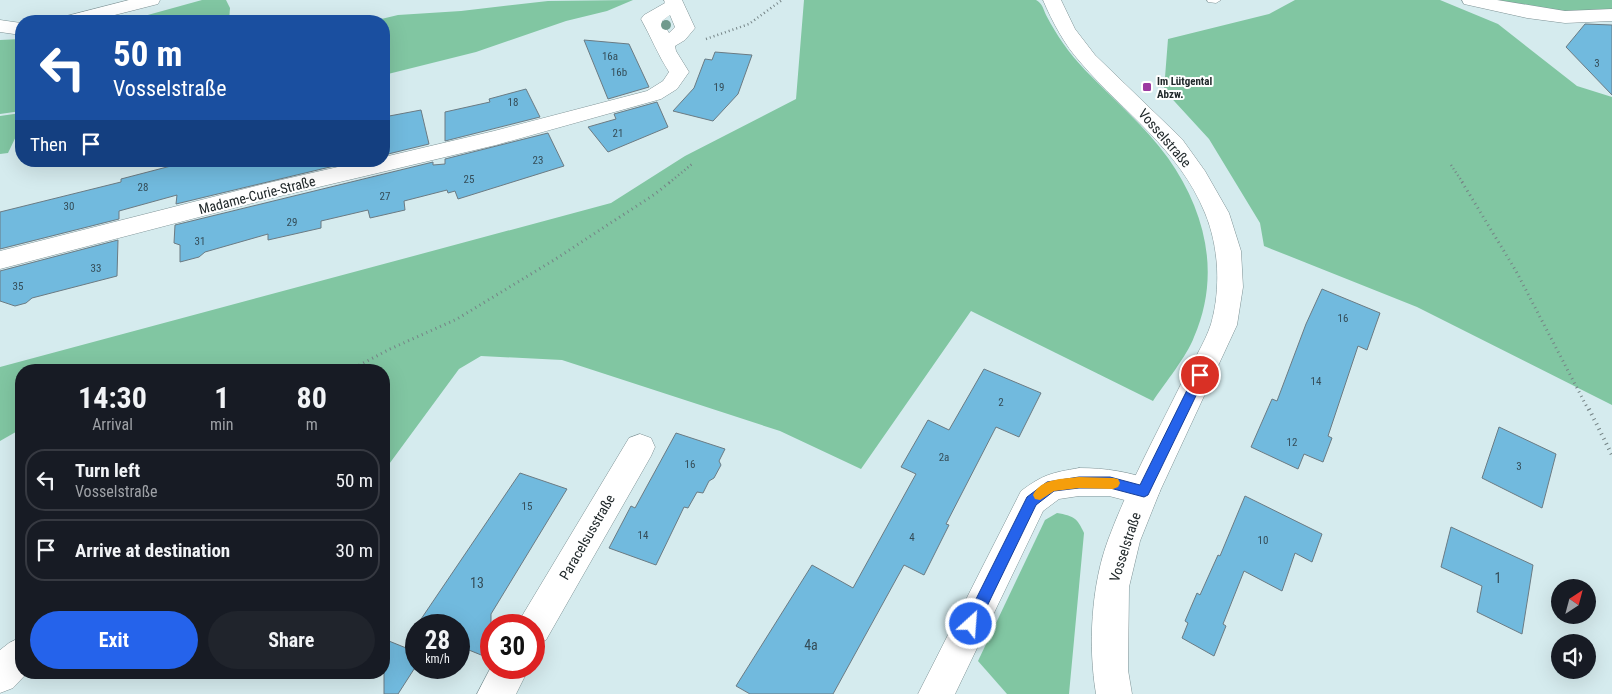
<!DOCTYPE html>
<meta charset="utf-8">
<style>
:root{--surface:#171b24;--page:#20242c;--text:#f1f3f6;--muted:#9ea1a6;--line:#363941;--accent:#2563eb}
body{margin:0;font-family:"Roboto Condensed",sans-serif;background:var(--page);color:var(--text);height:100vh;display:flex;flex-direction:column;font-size:19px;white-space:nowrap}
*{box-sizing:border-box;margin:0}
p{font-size:16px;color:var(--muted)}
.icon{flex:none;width:28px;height:28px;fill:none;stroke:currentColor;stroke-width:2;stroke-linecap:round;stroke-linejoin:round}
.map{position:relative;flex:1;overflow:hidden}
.panel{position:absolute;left:15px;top:364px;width:375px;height:315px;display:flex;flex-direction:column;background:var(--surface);border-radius:20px;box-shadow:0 5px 20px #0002}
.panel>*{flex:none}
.guide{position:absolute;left:15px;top:15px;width:375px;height:152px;border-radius:20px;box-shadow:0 5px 20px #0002;background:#1a4fa0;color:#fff;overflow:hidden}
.needle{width:32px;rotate:36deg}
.tools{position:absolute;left:1551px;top:579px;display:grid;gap:10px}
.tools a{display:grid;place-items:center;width:45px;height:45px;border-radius:50%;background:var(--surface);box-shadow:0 5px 20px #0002;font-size:25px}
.speed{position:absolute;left:405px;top:614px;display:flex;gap:10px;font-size:25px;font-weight:700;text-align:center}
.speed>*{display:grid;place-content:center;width:65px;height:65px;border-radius:50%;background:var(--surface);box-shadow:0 5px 20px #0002;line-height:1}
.speed small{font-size:12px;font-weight:400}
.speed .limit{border:8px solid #d22;background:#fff;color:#111}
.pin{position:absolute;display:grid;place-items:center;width:42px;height:42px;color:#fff;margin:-21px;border:2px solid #fff;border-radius:50%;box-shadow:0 1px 5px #0007}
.me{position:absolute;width:55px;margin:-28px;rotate:26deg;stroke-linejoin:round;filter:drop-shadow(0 0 4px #0008)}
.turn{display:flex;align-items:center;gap:18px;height:105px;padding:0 15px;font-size:22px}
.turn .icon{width:65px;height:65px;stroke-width:2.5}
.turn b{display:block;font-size:35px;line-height:42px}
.then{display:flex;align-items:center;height:48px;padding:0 15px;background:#0003;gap:10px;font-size:19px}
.eta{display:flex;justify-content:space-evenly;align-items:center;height:85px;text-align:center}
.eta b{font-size:30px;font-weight:700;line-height:35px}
.primary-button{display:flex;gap:10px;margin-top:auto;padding:10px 15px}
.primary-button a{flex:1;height:58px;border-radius:30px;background:var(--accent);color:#fff;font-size:20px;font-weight:700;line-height:58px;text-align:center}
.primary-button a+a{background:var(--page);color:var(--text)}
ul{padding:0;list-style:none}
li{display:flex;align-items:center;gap:15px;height:62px;margin:0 10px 8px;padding:0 5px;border:2px solid var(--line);border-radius:20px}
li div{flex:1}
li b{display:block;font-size:19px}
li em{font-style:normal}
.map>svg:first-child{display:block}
.green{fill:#81c6a2}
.building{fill:#71bade;stroke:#6b7b83}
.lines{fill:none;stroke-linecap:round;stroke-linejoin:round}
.lane-casing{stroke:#7e9295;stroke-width:1}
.street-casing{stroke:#7e9295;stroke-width:1}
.secondary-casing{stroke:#7e9295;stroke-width:1}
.path-far2{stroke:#758486;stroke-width:2.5;stroke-dasharray:1 3;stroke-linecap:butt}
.path-far1{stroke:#758486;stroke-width:3;stroke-dasharray:1 4;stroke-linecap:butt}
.path{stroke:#758486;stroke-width:4;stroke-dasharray:1 4.5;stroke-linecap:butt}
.lane{fill:#fff;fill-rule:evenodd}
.street{fill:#fff;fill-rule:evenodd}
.secondary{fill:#fff;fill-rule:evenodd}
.tree{fill:#719a8d}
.route{fill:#2563eb;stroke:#184099}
.slow{fill:#f59e0b}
.poi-dot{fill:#9c3aa1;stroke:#fff;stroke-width:2}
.labels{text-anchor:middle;stroke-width:4;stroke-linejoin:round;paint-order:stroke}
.number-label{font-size:11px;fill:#354d58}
.far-poi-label{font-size:11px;font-weight:bold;fill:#21292b;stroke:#fff;text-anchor:start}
.street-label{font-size:14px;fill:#21292b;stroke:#fff}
.near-number-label{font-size:14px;fill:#354d58}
</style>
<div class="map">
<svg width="1612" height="694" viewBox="0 0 1612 694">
<rect width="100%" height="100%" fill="#d5ebee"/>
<!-- green -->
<g class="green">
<polygon points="202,0 226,0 230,8 229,21 126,21"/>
<polygon points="633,0 607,11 566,21 476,52 384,75 384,21 373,21 398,15 461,11 548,1"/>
<path d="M804,0H1036C1042,3 1043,8 1046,15C1057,36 1069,53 1085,70C1113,99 1145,126 1168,158C1206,212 1221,275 1194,337C1187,356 1165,383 1153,401L971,311L861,469L780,431L562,360L481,356L459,369L384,471V370H21V429L0,441V367L611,203L685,156L796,99Z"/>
<polygon points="1295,0 1440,0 1498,24 1577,86 1612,97 1612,405 1417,307 1264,246 1260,223 1209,139 1164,90 1168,39 1269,14"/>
<polygon points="1486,0 1612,0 1612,9 1576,12 1543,11"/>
<polygon points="21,39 21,111 0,114 0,40"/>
<polygon points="21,113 21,126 8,153 0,154 0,116"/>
<path d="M1057,513C1074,516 1077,518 1084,533L1069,694H1007L978,661L1045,520Z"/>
</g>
<!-- building -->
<g class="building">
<polygon points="1585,24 1612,25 1612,95 1566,47"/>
<polygon points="584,40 629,44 649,87 608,99"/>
<polygon points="715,52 752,55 738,94 713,121 673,111 694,88 705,59 712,60"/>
<polygon points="526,89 540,117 445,141 445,112 490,102 489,99"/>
<polygon points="657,102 668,127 608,152 588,127 616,119 614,114"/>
<polygon points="421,110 429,144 384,155 384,117"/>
<polygon points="548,133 564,166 458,199 455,191 448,193 447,190 404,201 405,210 370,218 368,210 321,221 321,228 268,240 268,234 205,252 199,257 180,262 180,245 174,243 175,225 433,162 433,165 445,164 445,159"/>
<polygon points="190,161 355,161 176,204 177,195 119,211 119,219 0,249 0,212 121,182 121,179"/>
<polygon points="118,240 117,276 32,298 26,303 15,306 0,301 0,271"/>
<polygon points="1322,289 1380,313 1367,350 1358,346 1328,436 1332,438 1323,462 1304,454 1298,469 1251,447 1272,399 1277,401 1306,324"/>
<polygon points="984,369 1041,393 1019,437 996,427 946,524 949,525 924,575 904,565 833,694 750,694 736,686 812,565 853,588 916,474 901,467 928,420 949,430"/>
<polygon points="1499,427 1556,454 1542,508 1482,478"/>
<polygon points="676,433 725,449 719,461 721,465 714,478 709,481 703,493 697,492 688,508 684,507 656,565 609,548 631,506 635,508"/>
<polygon points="520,473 567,489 491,614 491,659 459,646 459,625 417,625"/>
<polygon points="1245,496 1322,534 1312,562 1295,553 1282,591 1244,571 1223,624 1226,626 1214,656 1182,638 1188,623 1185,621 1197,593 1200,595 1218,555 1220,556"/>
<polygon points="1451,527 1533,565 1522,634 1477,612 1482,586 1441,567"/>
<polygon points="384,639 416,652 416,666 398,694 384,694"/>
</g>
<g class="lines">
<!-- lane casing -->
<g class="lane-casing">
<polygon id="lane" points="1207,0 1221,0 1216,3 1208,2"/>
</g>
<!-- street casing -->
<g class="street-casing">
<g id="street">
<polygon points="129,0 160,0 158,4 91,21 60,21 63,17"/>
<path d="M664,0H682L695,28L685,40L675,46L676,51L689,72L677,89L661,99L496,145L268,199L0,269V251L268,183L364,161H384V157L494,131L647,91L663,81L669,72C658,55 651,37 641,19L644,15L665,3ZM670,15L675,27L669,33L662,21Z"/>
<polygon points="1462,0 1497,0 1565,11 1612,9 1612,21 1565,23 1527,18 1464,4"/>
<polygon points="0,20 21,23 21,35 0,32"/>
<polygon points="640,434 651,438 655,447 651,456 546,640 534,645 534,625 518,625 522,616 629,438"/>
<path d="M1079,468C1107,468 1129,472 1155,481L1160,491L1155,501L1144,505L1109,496H1079L1059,499L1043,511L955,694H918L1021,491C1044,474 1051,473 1079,468Z"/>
<polygon points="21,637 21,672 28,672 13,688 0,693 0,650 9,643"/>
<polygon points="491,667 491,668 529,668 516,694 477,694"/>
</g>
</g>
<!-- secondary casing -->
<g class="secondary-casing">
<path id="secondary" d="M1043,0H1061L1075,29L1095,55L1182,139L1205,171L1229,213L1241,251L1243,287L1237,325L1160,491L1140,541L1129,587L1128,670L1132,694H1096C1088,646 1091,586 1108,540C1128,486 1156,435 1181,384C1190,366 1205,343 1211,324C1221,289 1219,247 1205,213C1179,149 1124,113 1081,63C1064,44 1053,23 1043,0Z"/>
</g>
<!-- path-far2 -->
<g class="path-far2">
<polyline points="706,39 749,24 782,0"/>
<polyline points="1451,165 1463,183"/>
<polyline points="669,183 692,164"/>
</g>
<!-- path-far1 -->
<g class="path-far1">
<polyline points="1462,182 1516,271 1589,411"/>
<polyline points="350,370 390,349 457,319 554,260 655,194 670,182"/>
</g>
<!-- path -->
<polyline class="path" points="1589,409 1612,455"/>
<!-- lane -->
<use href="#lane" class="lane"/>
<!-- street -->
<use href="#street" class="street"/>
<!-- secondary -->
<use href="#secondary" class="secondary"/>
</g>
<!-- trees -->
<circle class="tree" cx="666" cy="25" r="5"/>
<!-- route -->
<polygon class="route" points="1200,370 1205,372 1206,375 1148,495 1144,497 1110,488 1079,488 1054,491 1036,505 976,629 971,631 966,629 964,624 966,619 1027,497 1047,482 1079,477 1110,477 1140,485 1196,372"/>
<!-- slow -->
<path class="slow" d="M1079,477L1113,478L1118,479L1120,483L1118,487L1113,489L1079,488L1054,491L1040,500L1035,499L1033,495C1041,478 1063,479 1079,477Z"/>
<!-- markers -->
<rect class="poi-dot" x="1142" y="82" width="10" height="10" rx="2.5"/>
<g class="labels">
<!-- number labels -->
<g class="number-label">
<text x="610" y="60">16a</text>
<text x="1597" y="67">3</text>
<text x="619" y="76">16b</text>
<text x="719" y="91">19</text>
<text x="513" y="106">18</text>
<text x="618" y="137">21</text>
<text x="538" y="164">23</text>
<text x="469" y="183">25</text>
<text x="143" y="191">28</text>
<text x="385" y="200">27</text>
<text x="69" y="210">30</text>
<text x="292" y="226">29</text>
<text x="200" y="245">31</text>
<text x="96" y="272">33</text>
<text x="18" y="290">35</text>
<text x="1343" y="322">16</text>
<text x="1316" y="385">14</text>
<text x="1001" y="406">2</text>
<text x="1292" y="446">12</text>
<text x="944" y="461">2a</text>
<text x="690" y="468">16</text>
<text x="1519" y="470">3</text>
<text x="527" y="510">15</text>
<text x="643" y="539">14</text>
<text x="912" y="541">4</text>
<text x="1263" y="544">10</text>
</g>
<!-- far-poi labels -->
<g class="far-poi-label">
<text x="1157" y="85">Im Lütgental<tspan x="1157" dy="13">Abzw.</tspan></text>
</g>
<!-- street labels -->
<g class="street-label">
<text transform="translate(1165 138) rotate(49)" y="5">Vosselstraße</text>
<text transform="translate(257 195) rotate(-14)" y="5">Madame-Curie-Straße</text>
<text transform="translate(587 537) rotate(-60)" y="5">Paracelsusstraße</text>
<text transform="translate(1125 547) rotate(-72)" y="5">Vosselstraße</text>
</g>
<!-- near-number labels -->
<g class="near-number-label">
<text x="1498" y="583">1</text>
<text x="477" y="588">13</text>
<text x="811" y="650">4a</text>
</g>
</g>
</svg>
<div class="tools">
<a><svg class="needle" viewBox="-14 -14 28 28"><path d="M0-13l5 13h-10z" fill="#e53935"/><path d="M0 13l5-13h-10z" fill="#9ea1a6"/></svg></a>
<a><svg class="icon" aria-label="sound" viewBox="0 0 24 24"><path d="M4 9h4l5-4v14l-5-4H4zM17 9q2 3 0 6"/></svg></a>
</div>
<div class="speed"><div>28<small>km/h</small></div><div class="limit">30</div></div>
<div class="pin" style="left:1200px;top:375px;background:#d93025"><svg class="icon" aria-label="arrive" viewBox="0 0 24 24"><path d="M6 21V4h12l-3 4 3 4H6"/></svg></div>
<svg class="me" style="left:971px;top:624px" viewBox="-20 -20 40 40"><circle r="17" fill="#2563eb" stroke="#fff" stroke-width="3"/><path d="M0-11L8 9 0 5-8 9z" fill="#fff"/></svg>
<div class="guide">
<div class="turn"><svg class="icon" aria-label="left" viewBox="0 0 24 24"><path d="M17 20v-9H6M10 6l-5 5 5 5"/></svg><div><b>50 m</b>Vosselstraße</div></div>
<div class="then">Then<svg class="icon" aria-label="arrive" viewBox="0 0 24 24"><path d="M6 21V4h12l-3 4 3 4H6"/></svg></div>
</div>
<section class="panel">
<div class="eta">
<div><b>14:30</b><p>Arrival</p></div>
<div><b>1</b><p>min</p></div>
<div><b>80</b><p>m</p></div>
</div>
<ul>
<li><svg class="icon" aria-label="left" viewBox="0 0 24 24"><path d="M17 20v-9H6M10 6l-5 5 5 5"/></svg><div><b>Turn left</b><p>Vosselstraße</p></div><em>50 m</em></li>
<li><svg class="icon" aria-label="arrive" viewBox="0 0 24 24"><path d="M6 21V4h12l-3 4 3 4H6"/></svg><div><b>Arrive at destination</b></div><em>30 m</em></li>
</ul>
<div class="primary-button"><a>Exit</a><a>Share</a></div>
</section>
</div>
